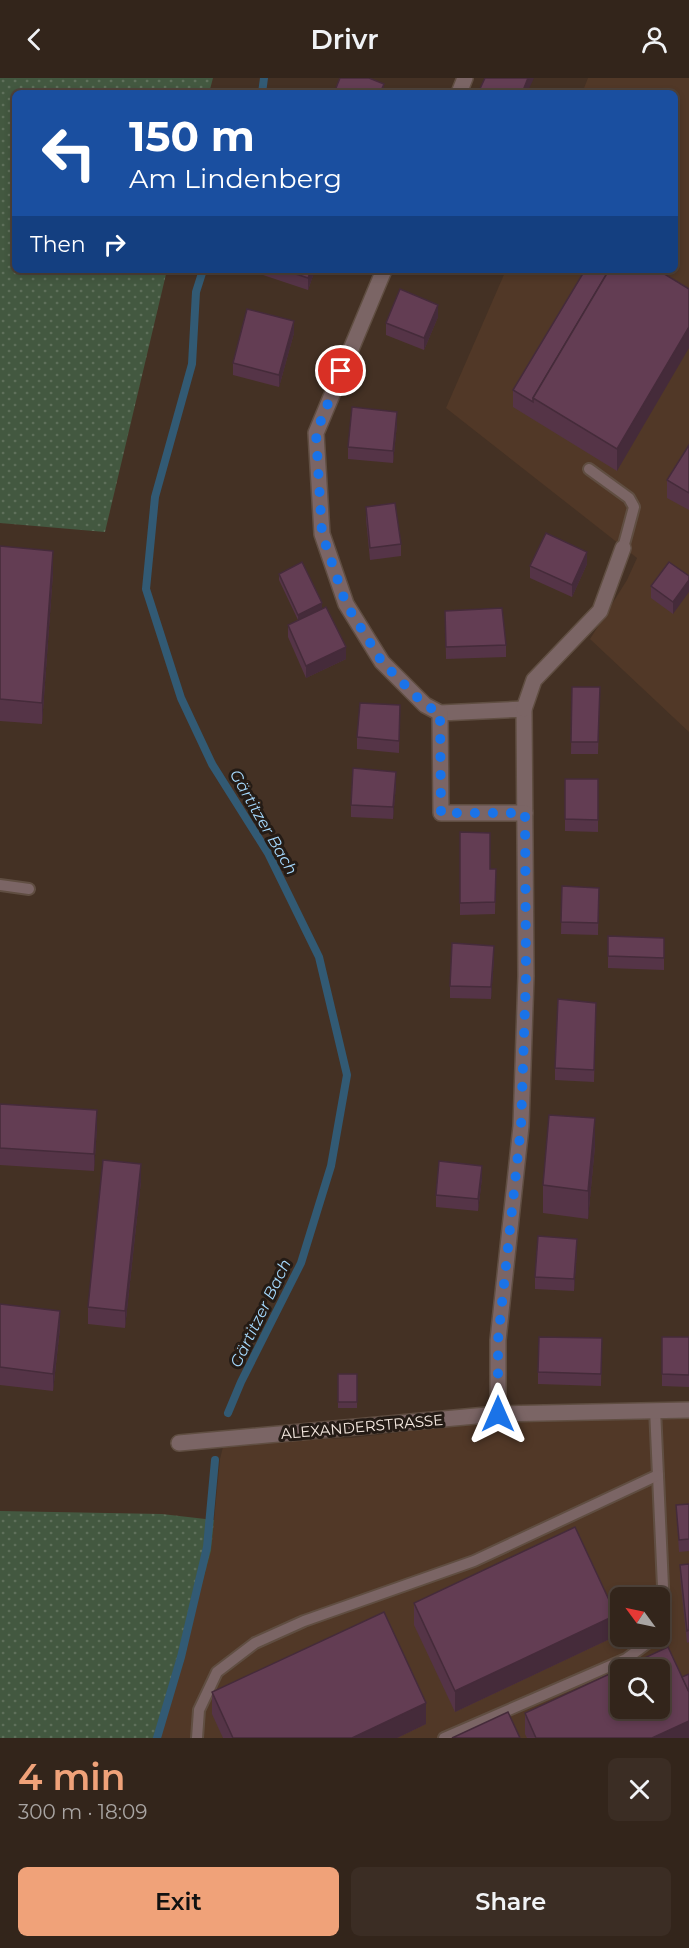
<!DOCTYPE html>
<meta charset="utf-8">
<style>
:root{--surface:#33251b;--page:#3b2d24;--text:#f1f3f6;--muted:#a9a5a3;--line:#4e423a;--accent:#f0a279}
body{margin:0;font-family:Montserrat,sans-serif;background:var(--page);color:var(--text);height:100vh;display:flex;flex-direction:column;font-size:22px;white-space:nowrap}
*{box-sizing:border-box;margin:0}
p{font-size:20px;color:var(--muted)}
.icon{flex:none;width:33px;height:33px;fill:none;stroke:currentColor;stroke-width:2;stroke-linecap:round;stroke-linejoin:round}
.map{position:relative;height:1660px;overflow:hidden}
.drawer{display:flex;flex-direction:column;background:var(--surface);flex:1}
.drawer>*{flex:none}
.banner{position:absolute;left:12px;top:12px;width:666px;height:183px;border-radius:9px;box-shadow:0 3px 9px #0003,0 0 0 2px var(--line);background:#1a4fa0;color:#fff;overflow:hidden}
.needle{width:39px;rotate:303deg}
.buttons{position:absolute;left:610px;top:1509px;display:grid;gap:12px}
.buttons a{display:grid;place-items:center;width:60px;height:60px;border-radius:9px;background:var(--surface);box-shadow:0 3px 9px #0003,0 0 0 2px var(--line);font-size:30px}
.pin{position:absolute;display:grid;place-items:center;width:51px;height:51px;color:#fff;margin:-26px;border:3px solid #fff;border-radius:50%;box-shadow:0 2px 6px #0007}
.me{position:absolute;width:66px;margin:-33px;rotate:0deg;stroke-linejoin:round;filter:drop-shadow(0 0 4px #0008)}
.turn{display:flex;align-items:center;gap:21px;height:126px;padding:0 18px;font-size:27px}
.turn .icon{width:78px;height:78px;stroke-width:2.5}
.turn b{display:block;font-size:42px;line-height:51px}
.then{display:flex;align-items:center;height:57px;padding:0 18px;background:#0003;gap:12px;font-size:22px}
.round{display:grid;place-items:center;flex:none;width:63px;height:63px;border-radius:9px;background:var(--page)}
.summary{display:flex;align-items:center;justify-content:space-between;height:102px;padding:0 18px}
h1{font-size:36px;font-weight:600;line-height:45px;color:var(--accent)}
.cta{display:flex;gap:12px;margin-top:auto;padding:12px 18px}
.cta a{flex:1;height:69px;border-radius:9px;background:var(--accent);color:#111;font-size:24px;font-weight:600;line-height:69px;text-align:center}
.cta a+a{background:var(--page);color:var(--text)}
header{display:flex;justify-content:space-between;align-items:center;height:78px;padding:0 18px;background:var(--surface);font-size:27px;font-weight:600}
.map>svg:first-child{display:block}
.built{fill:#513827;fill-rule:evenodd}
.grass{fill:url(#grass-dots)}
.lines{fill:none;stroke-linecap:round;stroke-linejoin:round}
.stream{stroke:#325a74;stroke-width:8}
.lane-casing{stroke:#604e42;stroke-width:14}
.street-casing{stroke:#604e42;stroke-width:18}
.lane{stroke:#7b6565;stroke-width:10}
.street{stroke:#7b6565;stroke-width:15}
.wall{fill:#553447}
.shaded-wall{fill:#452b3a}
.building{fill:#633d53;stroke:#452b3a;stroke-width:1.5;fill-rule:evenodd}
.route{stroke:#1a73e8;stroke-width:10;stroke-dasharray:0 18}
.labels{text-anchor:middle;stroke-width:6;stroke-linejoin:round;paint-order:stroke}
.street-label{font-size:15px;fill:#f5e9e1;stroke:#241b15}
.water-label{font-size:16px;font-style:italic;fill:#a6daff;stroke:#241b15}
</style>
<header><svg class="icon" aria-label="back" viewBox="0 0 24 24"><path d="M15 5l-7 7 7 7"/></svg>Drivr<svg class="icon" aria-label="person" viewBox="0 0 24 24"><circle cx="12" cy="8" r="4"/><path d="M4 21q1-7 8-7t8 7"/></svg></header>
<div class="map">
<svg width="689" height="1660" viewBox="0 0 689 1660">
<defs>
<pattern id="grass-dots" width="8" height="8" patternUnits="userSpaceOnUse" patternTransform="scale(1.5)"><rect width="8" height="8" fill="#435840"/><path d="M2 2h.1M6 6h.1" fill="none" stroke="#5f705b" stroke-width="1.8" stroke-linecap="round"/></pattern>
</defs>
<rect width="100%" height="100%" fill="#443124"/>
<!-- built -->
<g class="built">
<polygon points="588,0 689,0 689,654 590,561 627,502 637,480 446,330 506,192 675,192 675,15 582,15"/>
<path d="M689,1336V1660H159L211,1473L220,1381L224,1365L351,1360L512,1341ZM621,1520H660V1558H621ZM621,1592H660V1630H621Z"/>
</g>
<!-- grass -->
<g class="grass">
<polygon points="0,0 213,0 209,15 15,15 15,192 167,192 105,454 0,445"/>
<polygon points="0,1433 162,1436 214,1442 211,1473 159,1660 0,1660"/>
</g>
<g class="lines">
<!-- stream -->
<g class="stream">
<polyline points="262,15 264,0"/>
<polyline points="203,192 196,214 192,286 155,419 146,511 181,620 212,686 268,775 319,879 347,997 331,1088 301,1185 241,1304 228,1335"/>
<polyline points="157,1660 181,1579 207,1469 215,1382"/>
</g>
<!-- lane casing -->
<g class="lane-casing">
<g id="lane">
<polyline points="589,391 629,420 634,429 623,470"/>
<polyline points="0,807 29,811"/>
<polyline points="655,1331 664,1531 660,1549"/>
<polyline points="197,1660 199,1632 217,1594 255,1565 304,1543 474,1483 658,1397"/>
<polyline points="444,1660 626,1581 657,1558"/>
</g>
</g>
<!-- street casing -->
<g class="street-casing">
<g id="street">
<polyline points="459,15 465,0"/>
<polyline points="384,192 316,355 322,456 346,526 382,584 425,627 440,635 524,631 526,898 521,1048 498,1262 498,1336"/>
<polyline points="524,631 534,602 600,533 623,470"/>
<polyline points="440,635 441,735 525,735"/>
<polyline points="179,1365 498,1336 689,1332"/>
</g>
</g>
<!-- lane -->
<use href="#lane" class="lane"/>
<!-- street -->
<use href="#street" class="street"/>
</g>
<!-- wall -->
<g class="wall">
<polygon points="257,192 315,192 308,212 257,195"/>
<polygon points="658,192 617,393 513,329 513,312"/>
<polygon points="438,239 424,272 386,257 386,245"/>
<polygon points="294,255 279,309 233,297 233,285"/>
<polygon points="397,346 393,385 348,381 348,369"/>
<polygon points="689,367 689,432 667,420 667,402"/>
<polygon points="366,429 401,466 401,478 370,482 366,441"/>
<polygon points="0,468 53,495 42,646 0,643"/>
<polygon points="587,486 572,519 530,500 530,488"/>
<polygon points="279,496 322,531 346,581 306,600 288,559 288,547 298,542 279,502"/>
<polygon points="689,498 673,536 651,520 651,508"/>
<polygon points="445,533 506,567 506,579 446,581"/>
<polygon points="572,609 600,609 598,676 571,676"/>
<polygon points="400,627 399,675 357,671 357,659"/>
<polygon points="565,701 598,701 598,754 565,753"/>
<polygon points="396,706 393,741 351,739 351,727"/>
<polygon points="460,754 490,791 496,791 495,836 460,837"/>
<polygon points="562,808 599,810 598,857 561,856"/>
<polygon points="608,858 664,860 664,892 608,890"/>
<polygon points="494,880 491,921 450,920 450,908"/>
<polygon points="596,937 594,1004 555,1002 555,990"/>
<polygon points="0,1026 97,1049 94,1093 0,1087"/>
<polygon points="595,1068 588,1141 543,1135 543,1107"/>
<polygon points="482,1100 478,1133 436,1129 436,1117"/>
<polygon points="141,1103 125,1250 88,1246 88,1229"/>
<polygon points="577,1173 574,1213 535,1211 535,1199"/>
<polygon points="0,1226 60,1250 53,1313 0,1307"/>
<polygon points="662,1259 689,1259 689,1309 662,1308"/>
<polygon points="602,1260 601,1308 538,1306 538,1294"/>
<rect x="338" y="1296" width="19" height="34"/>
<polygon points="689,1426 689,1473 679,1474 676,1427"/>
<polygon points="689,1486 689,1564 687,1565 680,1499 680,1487"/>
<polygon points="414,1525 616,1558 455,1634 414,1547"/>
<polygon points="212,1614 426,1646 397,1660 223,1660 212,1636"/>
<polygon points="525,1635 689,1660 527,1660 525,1656"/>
</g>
<!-- shaded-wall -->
<g class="shaded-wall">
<polygon points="528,0 534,0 527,15 522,15"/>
<polygon points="384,6 384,15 380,15"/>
<polygon points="311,192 315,192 308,212 308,200"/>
<polygon points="438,227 438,239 424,272 424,260"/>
<polygon points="294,243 294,255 279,309 279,297"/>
<polygon points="689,249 689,270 617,393 617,371"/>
<polygon points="397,334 397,346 393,385 393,373"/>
<polygon points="53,473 53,495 42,646 42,625"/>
<polygon points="587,474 587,486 572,519 572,507"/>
<polygon points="689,502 689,514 673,536 673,524"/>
<polygon points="322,525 322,531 298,543 298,537"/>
<polygon points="346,569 346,581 306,600 306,588"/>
<polygon points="396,694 396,706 393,741 393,729"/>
<polygon points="494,868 494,880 491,921 491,909"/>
<polygon points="97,1032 97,1049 94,1093 94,1076"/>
<polygon points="595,1040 595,1068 588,1141 588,1113"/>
<polygon points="141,1086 141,1103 125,1250 125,1233"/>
<polygon points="482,1088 482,1100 478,1133 478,1121"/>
<polygon points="577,1161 577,1173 574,1213 574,1201"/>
<polygon points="60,1233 60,1250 53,1313 53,1296"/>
<polygon points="616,1537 616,1558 455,1634 455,1613"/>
<polygon points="426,1625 426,1646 397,1660 352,1660"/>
<polygon points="689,1643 689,1660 652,1660"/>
</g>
<!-- building -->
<g class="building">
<polygon points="340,0 369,0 384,6 380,15 334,15"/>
<polygon points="485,0 528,0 522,15 478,15"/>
<polygon points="284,192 311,192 308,200"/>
<polygon points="585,192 609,192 533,320 533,324 513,312"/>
<polygon points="609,192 658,192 689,211 689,249 617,371 533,320"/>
<polygon points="400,211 438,227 424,260 386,245"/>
<polygon points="247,231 294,243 279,297 233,285"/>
<polygon points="352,329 397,334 393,373 348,369"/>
<polygon points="689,367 689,415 667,402"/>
<polygon points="395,425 401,466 370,470 366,429"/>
<polygon points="546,455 587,474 572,507 530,488"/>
<polygon points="0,468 53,473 42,625 0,621"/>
<polygon points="302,484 322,525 298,537 279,496"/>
<polygon points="669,484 689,498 689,502 673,524 651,508"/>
<polygon points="326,529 346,569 306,588 288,547"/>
<polygon points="502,530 506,567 446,569 445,533"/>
<polygon points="572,609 600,609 598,664 571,664"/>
<polygon points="360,625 400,627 399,663 357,659"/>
<polygon points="353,690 396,694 393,729 351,727"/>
<polygon points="565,701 598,701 598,742 565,741"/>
<polygon points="460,754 490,755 490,791 496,791 495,824 460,825"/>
<polygon points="562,808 599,810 598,845 561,844"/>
<polygon points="608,858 664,860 664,880 608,878"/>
<polygon points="452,865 494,868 491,909 450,908"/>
<polygon points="558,921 596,925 594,992 555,990"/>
<polygon points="0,1026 97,1032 94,1076 0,1070"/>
<polygon points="549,1037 595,1040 588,1113 543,1107"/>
<polygon points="103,1082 141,1086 125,1233 88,1229"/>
<polygon points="439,1083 482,1088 478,1121 436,1117"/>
<polygon points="538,1158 577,1161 574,1201 535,1199"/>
<polygon points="0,1226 60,1233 53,1296 0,1289"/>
<polygon points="539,1259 602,1260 601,1296 538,1294"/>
<polygon points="662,1259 689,1259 689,1297 662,1296"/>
<rect x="338" y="1296" width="19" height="28"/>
<polygon points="689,1426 689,1461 679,1462 676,1427"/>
<polygon points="575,1449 616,1537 455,1613 414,1525"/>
<polygon points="689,1486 689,1552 687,1553 680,1487"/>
<polygon points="384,1534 426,1625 352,1660 233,1660 212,1614"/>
<path d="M668,1569L689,1614V1643L652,1660H536L525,1635ZM621,1592H660V1630H621Z"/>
<polygon points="689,1596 689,1614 682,1599"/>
<polygon points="508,1634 520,1660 452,1660"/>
</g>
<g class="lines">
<!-- route -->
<polyline class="route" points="341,293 316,355 322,456 346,526 382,584 425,627 440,635 441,735 525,735 526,898 521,1048 498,1262 498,1336"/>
</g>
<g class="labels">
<!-- street labels -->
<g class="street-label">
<text transform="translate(362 1349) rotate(-5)" y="5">ALEXANDERSTRASSE</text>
</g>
<!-- water labels -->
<g class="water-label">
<text transform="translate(264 744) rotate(60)" y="6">Gärtitzer Bach</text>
<text transform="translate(260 1235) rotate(-64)" y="6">Gärtitzer Bach</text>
</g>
</g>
</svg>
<div class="buttons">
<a><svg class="needle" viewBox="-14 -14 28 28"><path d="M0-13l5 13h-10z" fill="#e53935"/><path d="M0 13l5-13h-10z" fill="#a9a5a3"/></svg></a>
<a><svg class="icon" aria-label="search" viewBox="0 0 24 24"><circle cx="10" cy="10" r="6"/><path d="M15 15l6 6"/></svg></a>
</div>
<div class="pin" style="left:341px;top:293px;background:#d93025"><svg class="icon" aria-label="arrive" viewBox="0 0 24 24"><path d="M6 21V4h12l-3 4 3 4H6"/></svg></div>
<svg class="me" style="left:498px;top:1336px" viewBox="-20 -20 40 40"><path d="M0-17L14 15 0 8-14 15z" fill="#1a73e8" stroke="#fff" stroke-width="4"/></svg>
<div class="banner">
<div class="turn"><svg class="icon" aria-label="left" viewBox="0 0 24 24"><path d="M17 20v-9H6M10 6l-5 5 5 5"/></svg><div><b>150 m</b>Am Lindenberg</div></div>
<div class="then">Then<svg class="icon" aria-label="right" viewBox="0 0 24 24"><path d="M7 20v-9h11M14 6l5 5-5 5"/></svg></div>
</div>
</div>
<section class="drawer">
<div class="summary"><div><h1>4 min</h1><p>300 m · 18:09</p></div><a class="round"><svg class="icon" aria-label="close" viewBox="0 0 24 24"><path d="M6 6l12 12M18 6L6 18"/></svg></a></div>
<div class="cta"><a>Exit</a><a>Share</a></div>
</section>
